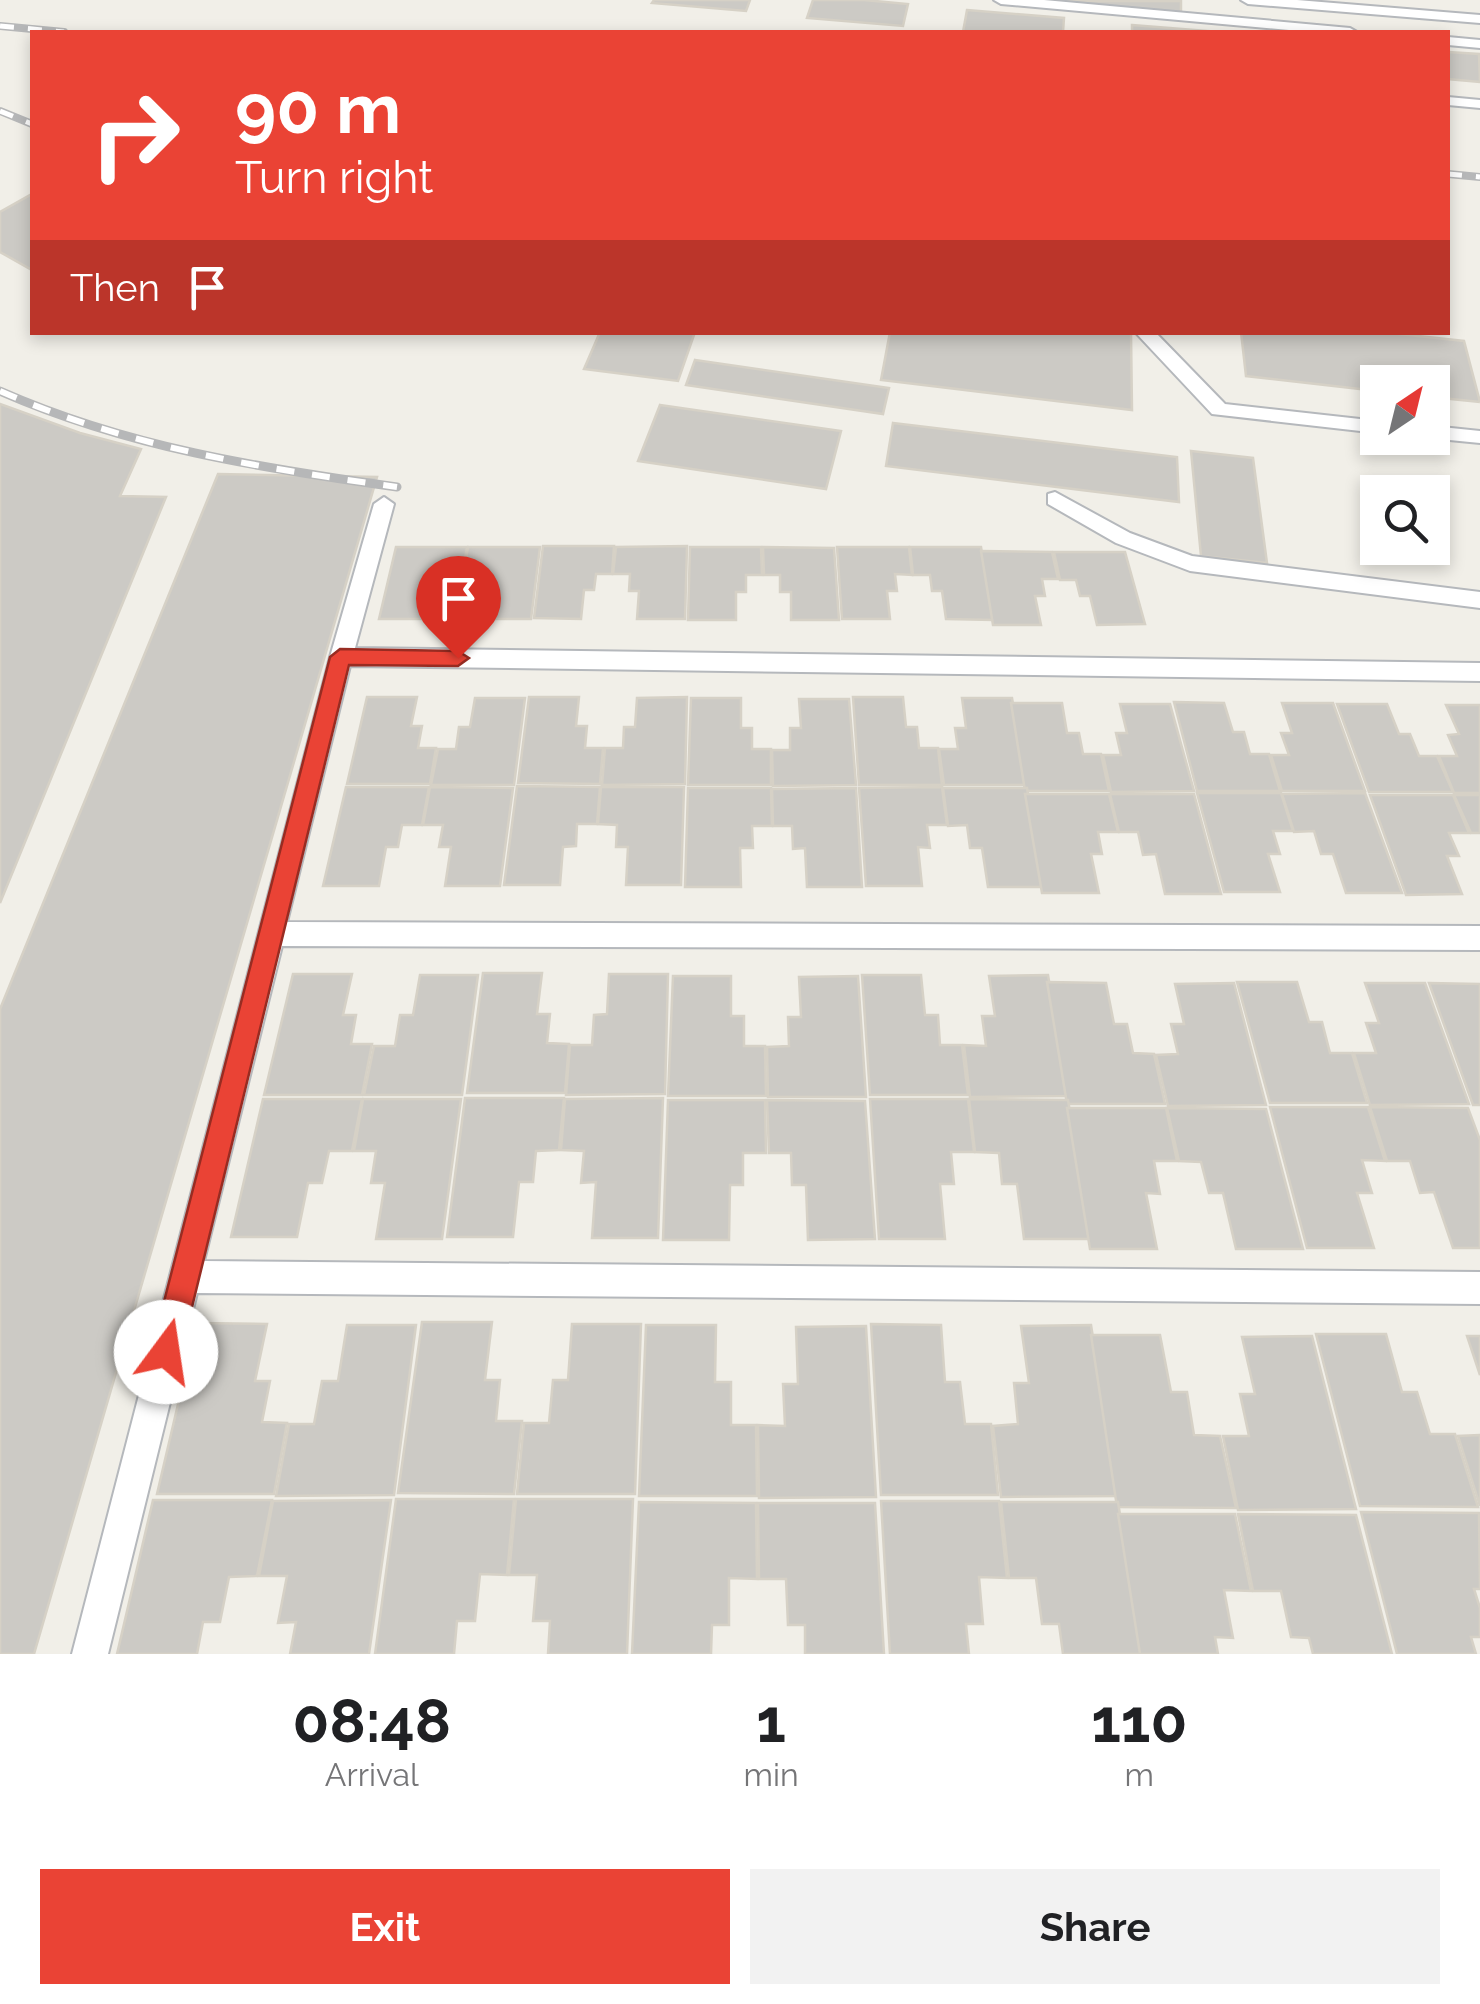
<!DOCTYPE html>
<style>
:root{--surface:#fff;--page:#f2f2f2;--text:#202124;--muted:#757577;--accent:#ea4335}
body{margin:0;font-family:Raleway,sans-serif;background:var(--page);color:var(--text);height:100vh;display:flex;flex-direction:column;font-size:38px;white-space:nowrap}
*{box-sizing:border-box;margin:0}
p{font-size:32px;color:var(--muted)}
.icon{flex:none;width:55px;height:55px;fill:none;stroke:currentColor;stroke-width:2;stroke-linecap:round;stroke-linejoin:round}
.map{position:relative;height:1654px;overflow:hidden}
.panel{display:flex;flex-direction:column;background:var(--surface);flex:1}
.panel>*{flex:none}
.top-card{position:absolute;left:30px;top:30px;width:1420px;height:305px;border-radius:0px;box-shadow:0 5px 15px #0003;background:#ea4335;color:#fff;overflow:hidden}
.needle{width:65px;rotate:35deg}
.controls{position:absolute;left:1360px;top:365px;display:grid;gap:20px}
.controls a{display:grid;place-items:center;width:90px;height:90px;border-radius:0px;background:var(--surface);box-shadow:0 5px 15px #0003;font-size:50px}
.pin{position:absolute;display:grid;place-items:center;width:85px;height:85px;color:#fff;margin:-102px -42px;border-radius:50% 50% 50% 0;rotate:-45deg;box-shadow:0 0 10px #0007}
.pin .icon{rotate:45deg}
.me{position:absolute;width:110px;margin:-55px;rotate:14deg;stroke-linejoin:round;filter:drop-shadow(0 0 8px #0008)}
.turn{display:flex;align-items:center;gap:35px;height:210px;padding:0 40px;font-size:45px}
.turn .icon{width:130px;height:130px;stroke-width:2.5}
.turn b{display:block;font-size:70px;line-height:85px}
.then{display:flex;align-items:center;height:95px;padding:0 40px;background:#0003;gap:20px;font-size:38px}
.eta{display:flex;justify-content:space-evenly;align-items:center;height:170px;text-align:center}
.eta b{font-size:60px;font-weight:700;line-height:70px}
.primary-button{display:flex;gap:20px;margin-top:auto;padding:20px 40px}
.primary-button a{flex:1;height:115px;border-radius:0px;background:var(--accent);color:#fff;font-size:40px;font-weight:700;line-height:115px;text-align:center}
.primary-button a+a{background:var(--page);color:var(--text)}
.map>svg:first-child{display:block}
.building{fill:#cccac5;stroke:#d6d1c6;stroke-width:2.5}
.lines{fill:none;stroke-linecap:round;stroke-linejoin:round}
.service-casing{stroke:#b5b8bc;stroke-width:4}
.service{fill:#fff;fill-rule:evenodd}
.rail-far1-casing{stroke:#b6b7b8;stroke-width:8}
.rail-casing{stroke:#b6b7b8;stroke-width:9}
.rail-far1{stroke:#fff;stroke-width:5;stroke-dasharray:14;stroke-linecap:butt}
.rail{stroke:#fff;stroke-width:6;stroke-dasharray:18;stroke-linecap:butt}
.route{fill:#ea4335;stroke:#982c22;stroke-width:2.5}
</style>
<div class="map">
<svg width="1480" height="1654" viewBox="0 0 1480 1654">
<rect width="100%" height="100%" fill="#f1efe8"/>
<!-- building -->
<g class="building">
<polygon points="654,0 750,0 746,11 652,3"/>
<polygon points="813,0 864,0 908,4 903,26 807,18"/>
<polygon points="1057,1 1181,1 1181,13"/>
<polygon points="967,10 1064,18 1063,32 963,32"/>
<polygon points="1132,25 1220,32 1132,32"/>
<polygon points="1448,52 1479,54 1480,82 1448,79"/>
<polygon points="32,194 32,270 0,252 0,212"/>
<polygon points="600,332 695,332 678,381 584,369"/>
<polygon points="890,332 1131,332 1132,410 881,380"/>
<polygon points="1241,332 1381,332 1464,341 1480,402 1432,397 1432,382 1378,382 1378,391 1246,376"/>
<polygon points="695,360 889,388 883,414 686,385"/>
<polygon points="0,404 80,433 141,449 120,496 166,497 0,903"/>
<polygon points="660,405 841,431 826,489 638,461"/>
<polygon points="893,423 1177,457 1179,502 886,466"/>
<polygon points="1191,451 1253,458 1267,563 1201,556"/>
<polygon points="218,474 377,477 34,1654 0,1654 0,1009"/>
<polygon points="543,546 614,546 612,574 596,574 594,590 584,590 581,619 534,618"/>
<polygon points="687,546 685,619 637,619 639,591 629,591 630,574 613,574 616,547"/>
<polygon points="396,547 467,547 462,575 446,575 443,591 433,591 426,619 379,619"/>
<polygon points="468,547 540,547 531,619 483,619 487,591 477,591 480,574 463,575"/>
<polygon points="690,547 761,547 762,575 746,575 746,592 736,592 736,620 688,620"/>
<polygon points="763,547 834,548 839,620 791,620 791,592 780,592 780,575 764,575"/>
<polygon points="837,547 909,547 912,575 895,574 897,591 887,591 890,619 842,619"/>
<polygon points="910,547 981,547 993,620 946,619 942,591 932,591 930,575 913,575"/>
<polygon points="981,551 1052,552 1058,579 1042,579 1045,596 1035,596 1041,625 993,625"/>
<polygon points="1054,552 1125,552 1145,624 1097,625 1090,596 1080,596 1076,580 1060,580"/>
<polygon points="367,697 417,697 411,726 422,726 418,748 436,748 430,784 347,784"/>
<polygon points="529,697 579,697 576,726 587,726 585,748 603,748 600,784 518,783"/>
<polygon points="687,697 685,784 602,785 605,748 623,748 624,727 635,727 637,698"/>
<polygon points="853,697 903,697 906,727 917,727 919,748 938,748 942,785 859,785"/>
<polygon points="475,698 525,698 514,785 431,785 438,749 456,749 459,727 470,727"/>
<polygon points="691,698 741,698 741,728 752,728 752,749 771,749 771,785 688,785"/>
<polygon points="962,698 1012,698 1027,785 944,785 939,749 958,749 955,728 966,728"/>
<polygon points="799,699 849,699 856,785 773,786 772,750 790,750 790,728 801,728"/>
<polygon points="1174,702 1224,703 1233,732 1244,732 1250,754 1269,754 1280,791 1197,791"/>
<polygon points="1011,703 1062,703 1067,733 1079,733 1083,754 1101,754 1109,791 1025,791"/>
<polygon points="1282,703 1333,703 1365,791 1282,791 1271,755 1289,755 1281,733 1292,733"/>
<polygon points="1120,704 1170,704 1194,791 1111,792 1103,755 1121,755 1116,733 1127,733"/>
<polygon points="1337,704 1387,704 1399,734 1410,734 1419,756 1437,756 1453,792 1369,792"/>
<polygon points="1446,705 1480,705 1480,793 1454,793 1439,756 1457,756 1448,735 1459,734"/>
<polygon points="517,786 600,787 597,824 577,824 576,846 563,847 560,885 504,885"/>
<polygon points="346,787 429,787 422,825 402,825 398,847 386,847 379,886 323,886"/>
<polygon points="430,787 513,788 500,886 445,886 451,847 439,847 443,825 423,825"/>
<polygon points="601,787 684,787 681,885 626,885 628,847 616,847 617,825 598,824"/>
<polygon points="942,787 947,825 927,825 930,848 918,847 922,886 866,886 859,788"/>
<polygon points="688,788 771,788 772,826 752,826 753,848 740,848 741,887 685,887"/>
<polygon points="856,788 862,887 807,887 805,848 793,849 792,826 773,826 772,789"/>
<polygon points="943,788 1027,788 1043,887 988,887 982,848 970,848 967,825 948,826"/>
<polygon points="1197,793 1281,793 1293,831 1273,831 1280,854 1268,854 1280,892 1224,892"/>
<polygon points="1365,793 1402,893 1346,893 1333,854 1321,854 1314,831 1294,832 1282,794"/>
<polygon points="1025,794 1109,794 1118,832 1098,832 1102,854 1091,854 1099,893 1042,893"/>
<polygon points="1110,794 1194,794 1221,894 1165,894 1156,854 1143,855 1138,832 1119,832"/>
<polygon points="1370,795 1453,795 1469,833 1449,833 1459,856 1447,856 1462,894 1406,895"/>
<polygon points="1454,795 1480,795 1480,833 1471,833"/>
<polygon points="483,973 542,973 537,1014 550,1014 547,1043 569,1044 565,1093 467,1093"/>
<polygon points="293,974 352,974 343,1015 356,1015 351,1044 372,1044 362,1095 264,1095"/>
<polygon points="609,974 668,974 665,1094 566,1095 570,1045 592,1045 594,1015 607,1014"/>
<polygon points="420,975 478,975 462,1095 364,1095 374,1046 395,1046 400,1015 413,1015"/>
<polygon points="862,975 921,975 925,1015 938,1015 940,1045 962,1045 968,1095 870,1095"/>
<polygon points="1048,975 1068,1096 970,1097 964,1045 986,1046 982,1016 995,1016 989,976"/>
<polygon points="673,976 731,976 731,1016 744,1016 744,1046 765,1046 766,1096 668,1096"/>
<polygon points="858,976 866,1097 768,1097 767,1047 789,1046 788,1017 801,1017 799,977"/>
<polygon points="1047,982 1106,983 1114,1024 1127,1024 1133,1053 1154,1054 1165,1104 1067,1104"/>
<polygon points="1237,982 1297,982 1309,1022 1322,1022 1330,1053 1352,1053 1367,1103 1270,1103"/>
<polygon points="1234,983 1266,1105 1168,1106 1156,1055 1178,1054 1171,1024 1184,1024 1175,984"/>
<polygon points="1365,983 1425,983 1469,1104 1370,1105 1354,1053 1376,1053 1366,1023 1379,1023"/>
<polygon points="1429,983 1480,984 1480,1105 1473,1105"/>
<polygon points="465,1098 564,1098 559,1150 536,1151 533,1182 519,1182 513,1237 447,1237"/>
<polygon points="663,1098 658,1238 592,1238 596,1182 581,1183 584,1151 561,1150 565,1099"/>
<polygon points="263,1099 362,1099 352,1151 329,1151 322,1183 308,1183 297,1237 231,1237"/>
<polygon points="363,1099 461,1099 442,1239 376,1239 385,1183 371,1183 376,1151 354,1151"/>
<polygon points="870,1099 968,1099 974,1152 951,1152 954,1184 940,1184 945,1239 879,1239"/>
<polygon points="969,1099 1068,1100 1091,1239 1024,1239 1017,1184 1002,1184 999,1153 975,1152"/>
<polygon points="668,1100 765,1100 766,1153 743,1153 743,1185 730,1185 729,1240 663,1240"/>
<polygon points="767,1100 865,1101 875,1239 808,1240 806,1185 792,1185 791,1153 769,1153"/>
<polygon points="1270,1107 1368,1107 1385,1161 1362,1160 1372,1193 1357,1193 1374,1248 1307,1248"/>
<polygon points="1370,1107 1468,1108 1480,1140 1480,1248 1453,1248 1434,1192 1420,1193 1410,1161 1387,1161"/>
<polygon points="1067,1108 1166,1108 1177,1161 1154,1161 1160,1194 1146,1193 1157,1249 1090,1249"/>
<polygon points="1167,1108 1266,1109 1303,1249 1236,1249 1223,1193 1209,1193 1201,1162 1179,1161"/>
<polygon points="422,1322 492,1322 485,1380 500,1380 496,1421 522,1421 514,1494 398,1493"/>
<polygon points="197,1323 267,1324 255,1381 270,1381 262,1422 287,1423 274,1494 157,1494"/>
<polygon points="572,1324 641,1324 635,1494 517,1494 524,1423 549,1423 553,1380 568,1380"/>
<polygon points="871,1324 941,1325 945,1382 960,1382 965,1424 991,1424 998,1495 881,1495"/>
<polygon points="347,1325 416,1325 394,1495 276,1496 289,1424 314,1424 322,1381 338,1381"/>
<polygon points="646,1325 716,1325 715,1382 731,1382 731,1425 756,1425 757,1496 639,1496"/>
<polygon points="1091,1325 1118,1496 1001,1497 993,1426 1018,1424 1014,1383 1029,1383 1021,1326"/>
<polygon points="866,1326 876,1497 759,1498 758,1425 785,1426 783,1384 798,1384 796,1327"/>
<polygon points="1316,1334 1386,1334 1402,1392 1417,1392 1430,1434 1455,1434 1478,1507 1360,1506"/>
<polygon points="1091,1335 1160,1335 1171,1392 1187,1392 1194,1435 1220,1436 1236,1508 1117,1507"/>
<polygon points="1312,1336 1356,1509 1238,1510 1223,1436 1249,1436 1240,1394 1255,1394 1242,1337"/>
<polygon points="1467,1336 1480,1336 1480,1375"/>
<polygon points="1480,1435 1480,1506 1458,1436"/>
<polygon points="396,1499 514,1499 507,1575 480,1574 475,1621 457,1621 454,1654 375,1654"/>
<polygon points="516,1499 633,1499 627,1654 548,1654 550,1621 533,1621 537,1575 509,1575"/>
<polygon points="153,1500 272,1500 257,1576 229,1577 220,1622 203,1622 197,1654 117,1654"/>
<polygon points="391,1500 369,1654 290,1654 296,1622 278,1623 287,1576 259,1576 273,1501"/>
<polygon points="881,1501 999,1501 1007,1578 979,1577 983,1624 966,1624 969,1654 890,1654"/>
<polygon points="639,1502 756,1503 757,1579 729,1578 729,1625 712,1625 711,1654 632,1654"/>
<polygon points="1001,1502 1118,1502 1142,1654 1063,1654 1059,1624 1042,1624 1036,1578 1009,1578"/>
<polygon points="758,1503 875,1503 884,1654 805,1654 805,1625 788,1625 786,1579 759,1579"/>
<polygon points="1361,1512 1479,1513 1480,1589 1474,1589 1480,1608 1480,1637 1471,1637 1476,1654 1397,1654"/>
<polygon points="1118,1514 1235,1514 1251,1591 1224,1590 1233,1638 1215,1637 1218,1654 1140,1654"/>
<polygon points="1238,1514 1356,1515 1392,1654 1313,1654 1309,1638 1291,1637 1281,1591 1253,1591"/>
</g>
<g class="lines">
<!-- service casing -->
<g class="service-casing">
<g id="service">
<polygon points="994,0 1044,0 1350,28 1357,32 1311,32 1001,4"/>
<polygon points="1241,0 1297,0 1480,15 1480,23 1248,4"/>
<polygon points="1448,37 1480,40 1480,48 1448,45"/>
<polygon points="1448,97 1480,100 1480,108 1448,105"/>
<polygon points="1135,332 1155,332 1225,404 1378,421 1378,433 1212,414"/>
<polygon points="1432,426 1480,431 1480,443 1429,438 1432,438"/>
<polygon points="1055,492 1130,533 1192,556 1480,592 1480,608 1190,571 1116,543 1048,504 1048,494"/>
<polygon points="384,497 394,504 355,648 1480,663 1480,681 350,666 287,922 1480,926 1480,950 282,946 204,1261 1480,1272 1480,1304 197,1293 108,1654 72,1654 330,657 374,504"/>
</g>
</g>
<!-- service -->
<use href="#service" class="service"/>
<!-- rail-far1 casing -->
<g class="rail-far1-casing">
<g id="rail-far1">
<polyline points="0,26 64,32"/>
<polyline points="0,111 32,124"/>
<polyline points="1448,174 1480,177"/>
</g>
</g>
<!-- rail casing -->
<g class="rail-casing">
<path id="rail" d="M0,391C127,447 260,468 397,487"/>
</g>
<!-- rail-far1 -->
<use href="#rail-far1" class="rail-far1"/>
<!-- rail -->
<use href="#rail" class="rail"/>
</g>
<!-- route -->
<polygon class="route" points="340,649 458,651 469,658 458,666 349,665 181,1352 176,1363 166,1367 156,1363 151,1352 330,657"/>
</svg>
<div class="controls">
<a><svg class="needle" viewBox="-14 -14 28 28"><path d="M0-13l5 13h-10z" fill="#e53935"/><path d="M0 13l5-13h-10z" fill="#757577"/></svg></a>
<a><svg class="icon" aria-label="search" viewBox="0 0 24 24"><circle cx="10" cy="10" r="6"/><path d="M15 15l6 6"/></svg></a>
</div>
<div class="pin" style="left:458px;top:658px;background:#d93025"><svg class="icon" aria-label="arrive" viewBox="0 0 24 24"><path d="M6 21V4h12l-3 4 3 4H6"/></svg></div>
<svg class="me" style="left:166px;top:1352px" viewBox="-20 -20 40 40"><circle r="19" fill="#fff"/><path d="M0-13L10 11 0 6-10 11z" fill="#ea4335"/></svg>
<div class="top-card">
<div class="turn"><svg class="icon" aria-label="right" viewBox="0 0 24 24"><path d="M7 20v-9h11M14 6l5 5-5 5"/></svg><div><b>90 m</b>Turn right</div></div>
<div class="then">Then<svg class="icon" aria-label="arrive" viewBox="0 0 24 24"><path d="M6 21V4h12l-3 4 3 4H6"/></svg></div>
</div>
</div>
<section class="panel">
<div class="eta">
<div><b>08:48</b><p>Arrival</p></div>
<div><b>1</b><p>min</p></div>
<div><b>110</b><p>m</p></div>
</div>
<div class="primary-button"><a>Exit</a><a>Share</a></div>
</section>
